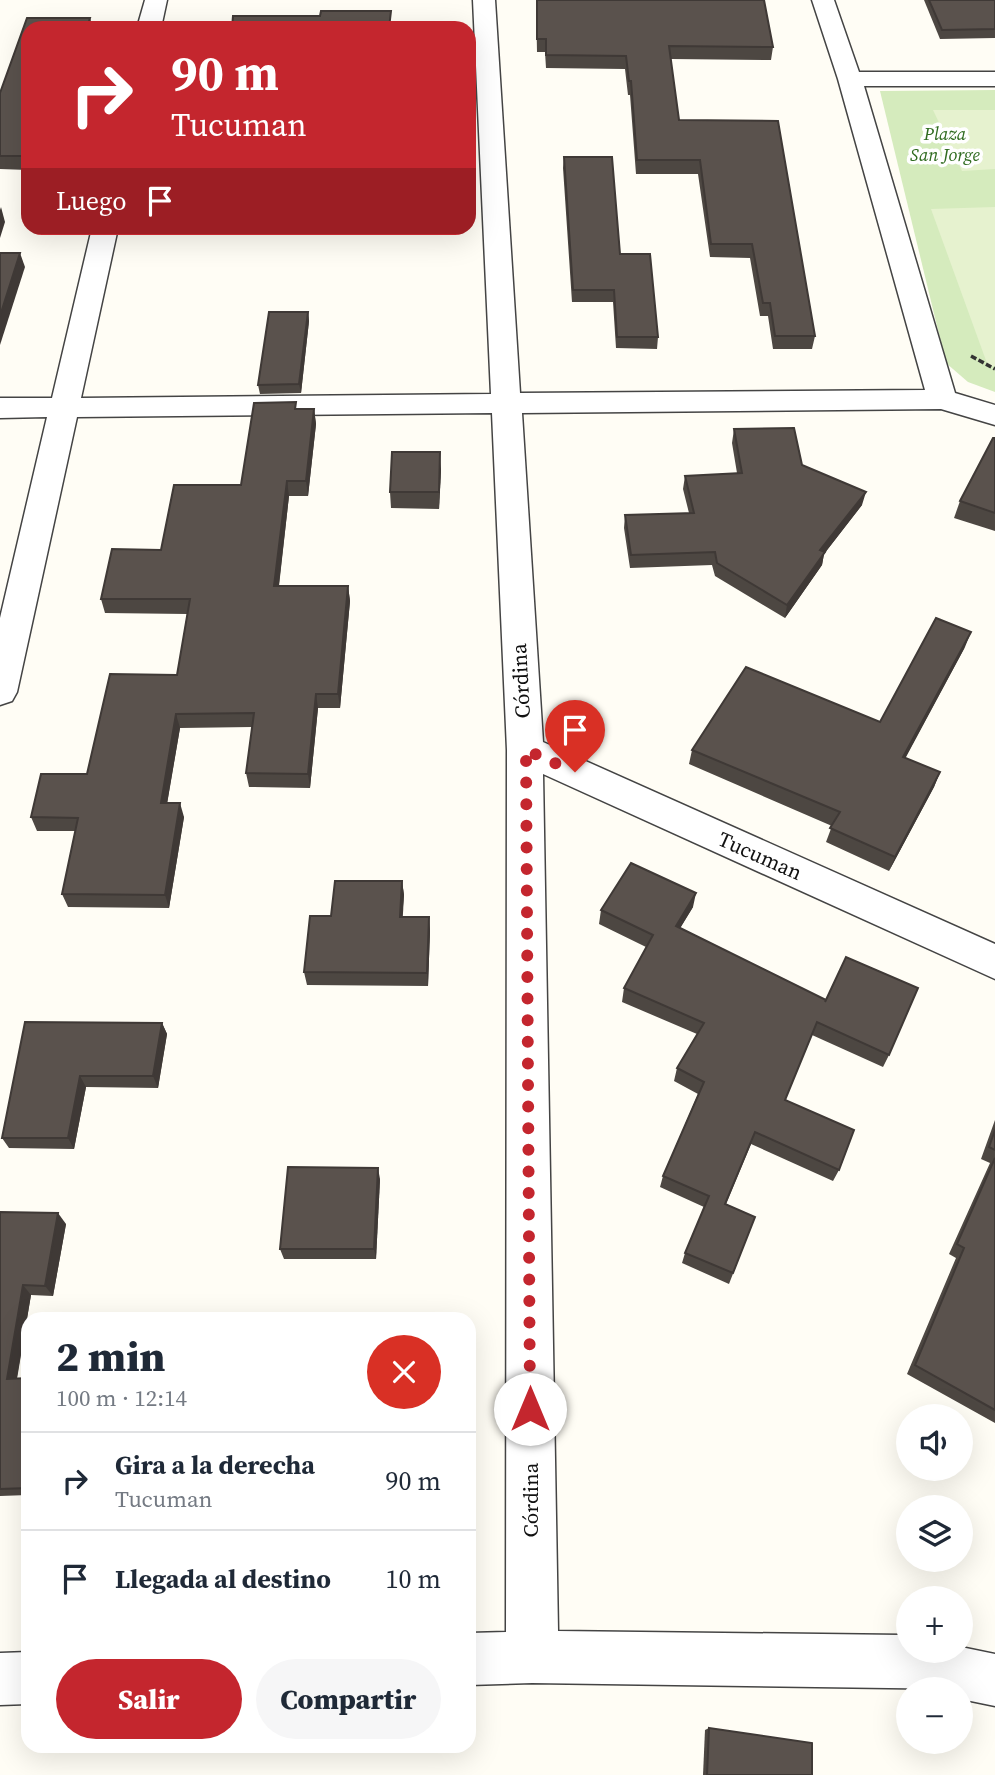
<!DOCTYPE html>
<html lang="es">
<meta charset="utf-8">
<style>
:root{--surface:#fff;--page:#f6f6f7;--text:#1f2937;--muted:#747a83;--line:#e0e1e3;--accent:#c4262e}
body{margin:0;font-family:"Source Serif 4",serif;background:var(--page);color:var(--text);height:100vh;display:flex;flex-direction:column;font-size:26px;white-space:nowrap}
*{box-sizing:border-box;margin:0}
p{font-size:23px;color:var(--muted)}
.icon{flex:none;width:38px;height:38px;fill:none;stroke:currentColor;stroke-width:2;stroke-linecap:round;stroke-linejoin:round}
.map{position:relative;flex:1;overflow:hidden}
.panel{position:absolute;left:21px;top:1312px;width:455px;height:441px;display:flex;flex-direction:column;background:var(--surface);border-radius:21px;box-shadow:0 7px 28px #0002}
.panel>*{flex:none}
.hud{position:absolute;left:21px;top:21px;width:455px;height:214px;border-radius:21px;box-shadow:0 7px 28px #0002;background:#c4262e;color:#fff;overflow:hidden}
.controls{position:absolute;left:896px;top:1404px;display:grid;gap:14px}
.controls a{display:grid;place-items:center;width:77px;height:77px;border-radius:50%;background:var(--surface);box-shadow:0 7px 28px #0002;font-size:35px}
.pin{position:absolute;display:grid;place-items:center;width:60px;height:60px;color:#fff;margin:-72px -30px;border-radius:50% 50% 50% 0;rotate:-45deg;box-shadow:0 0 7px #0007}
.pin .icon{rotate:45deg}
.me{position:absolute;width:77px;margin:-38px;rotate:0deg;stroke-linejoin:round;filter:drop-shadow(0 0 5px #0008)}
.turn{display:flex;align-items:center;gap:24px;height:147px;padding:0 35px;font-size:32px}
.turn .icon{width:91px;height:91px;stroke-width:2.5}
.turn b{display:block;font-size:49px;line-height:60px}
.then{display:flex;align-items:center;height:66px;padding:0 35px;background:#0003;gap:14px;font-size:26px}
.round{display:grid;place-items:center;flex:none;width:74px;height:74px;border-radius:37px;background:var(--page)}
.overview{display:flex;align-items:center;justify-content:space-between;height:119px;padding:0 35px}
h1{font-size:42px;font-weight:800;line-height:52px}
.action{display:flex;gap:14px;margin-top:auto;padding:14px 35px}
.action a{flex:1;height:80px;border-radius:42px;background:var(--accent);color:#fff;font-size:28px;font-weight:800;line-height:80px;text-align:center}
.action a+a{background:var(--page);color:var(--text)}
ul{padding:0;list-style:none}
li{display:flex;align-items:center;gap:21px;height:98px;padding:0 35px;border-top:2px solid var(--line)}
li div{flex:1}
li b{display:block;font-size:26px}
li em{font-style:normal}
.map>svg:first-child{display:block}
.green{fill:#d5ebbd}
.pitch{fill:#e6f2cf}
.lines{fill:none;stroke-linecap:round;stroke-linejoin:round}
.minor-casing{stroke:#444;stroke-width:3}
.path{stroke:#333;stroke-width:3.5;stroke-dasharray:6 2.5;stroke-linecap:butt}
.minor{fill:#fff;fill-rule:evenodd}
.wall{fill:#4d4742}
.shaded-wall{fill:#3f3936}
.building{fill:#5a524d;stroke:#3f3936;stroke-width:2}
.route{stroke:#c4262e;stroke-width:12;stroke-dasharray:0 21.6}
.labels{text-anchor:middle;stroke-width:7;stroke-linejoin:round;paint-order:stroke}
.far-park-label{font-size:18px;font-style:italic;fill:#2f6b1f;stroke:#fff}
.street-label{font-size:21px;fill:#111;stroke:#fff}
</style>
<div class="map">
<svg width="995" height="1775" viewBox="0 0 995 1775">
<rect width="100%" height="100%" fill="#fffdf5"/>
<!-- green -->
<polygon class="green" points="995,90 995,392 968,382 946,363 880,91"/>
<!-- pitch -->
<g class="pitch">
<polygon points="933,110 995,110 995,169 962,171"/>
<polygon points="995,207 995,366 988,366 931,209"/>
</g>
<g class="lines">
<!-- minor casing -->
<g class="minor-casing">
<g id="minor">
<polygon points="145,0 167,0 161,28 137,28"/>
<polygon points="473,0 495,0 520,393 925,390 838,79 812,0 834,0 859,72 995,72 995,86 864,86 955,393 995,405 995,425 941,409 522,413 543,742 995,944 995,979 543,774 558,1631 902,1635 908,1636 908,1650 961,1650 961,1647 995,1654 995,1706 961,1699 961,1689 532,1683 469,1685 469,1633 506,1632 507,750 492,413 77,417 17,692 12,701 0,705 0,618 47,417 0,418 0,398 52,398 92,228 118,228 81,398 491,394"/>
<polygon points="28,1652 28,1704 0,1705 0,1653"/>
</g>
</g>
<!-- path -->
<polyline class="path" points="971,356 995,369"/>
<!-- minor -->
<use href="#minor" class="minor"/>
</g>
<!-- wall -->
<g class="wall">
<polygon points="536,0 773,47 771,60 671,59 679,120 815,336 812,349 773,349 768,316 760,316 750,258 710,257 698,174 636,174 630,95 628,95 625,69 546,68 545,52 537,52"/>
<polygon points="924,0 995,0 995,38 940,39"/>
<polygon points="27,18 90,18 92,28 28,28 28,170 0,169 0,93"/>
<polygon points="564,157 620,254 658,337 657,349 616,348 613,302 572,302 563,168"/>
<polygon points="308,312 309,321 301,393 260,394 258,385"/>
<polygon points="297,409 314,409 316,424 308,496 289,496 279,586 348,586 350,601 340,708 318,708 310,788 249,787 246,773 252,727 180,728 167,803 184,817 169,908 68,907 62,894 76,831 37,831 31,817 87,774 177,675 187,614 105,613 101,599 241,485"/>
<polygon points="734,429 802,465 862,505 824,554 822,565 785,618 715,576 712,565 630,568 624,528 625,515 689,513 683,489 685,476 737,473 732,443"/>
<polygon points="995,438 995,531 954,518 960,501"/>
<polygon points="441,469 439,509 391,508 390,492"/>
<polygon points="965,647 905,758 940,772 934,787 889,871 826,842 832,826 689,764 692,750 880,722"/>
<polygon points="402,881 404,895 402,917 429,917 430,931 428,986 307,985 304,972 331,916"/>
<polygon points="693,907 680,928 889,1055 883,1067 812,1035 785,1100 839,1170 833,1181 751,1144 726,1204 755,1217 729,1284 682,1263 685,1253 704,1207 660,1187 663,1176 698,1094 674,1081 677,1068 697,1034 622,1002 624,988 646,947 599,924 601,910"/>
<polygon points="25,1022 162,1023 167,1034 158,1088 86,1087 74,1149 9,1148 2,1138"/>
<polygon points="995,1120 995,1423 907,1374 956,1258 949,1254 990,1163 981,1159"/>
<polygon points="380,1179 376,1259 284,1259 280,1249"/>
<polygon points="0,1212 66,1224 53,1296 31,1295 17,1379 28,1378 28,1495 0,1496"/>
<polygon points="709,1728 812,1775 703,1775 705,1730"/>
</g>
<!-- shaded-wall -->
<g class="shaded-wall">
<polygon points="90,18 92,28 87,28"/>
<polygon points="1,207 5,222 0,238 0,210"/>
<polygon points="20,253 25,267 0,345 0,316"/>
<polygon points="308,312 309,321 301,393 299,384"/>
<polygon points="314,409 316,424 308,496 306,481"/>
<polygon points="440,452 441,469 439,509 439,492"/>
<polygon points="287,481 289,496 277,601 274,586"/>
<polygon points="866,492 862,505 824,554 822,565 785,618 787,605 820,550"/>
<polygon points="348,586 350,601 340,708 338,694"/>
<polygon points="971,632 965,647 898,772 903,757"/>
<polygon points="316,694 318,708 310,788 308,774"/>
<polygon points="176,714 180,728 165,816 161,803"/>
<polygon points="940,772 934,787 889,871 895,857"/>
<polygon points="180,803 184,817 169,908 165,895"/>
<polygon points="402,881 404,895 402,931 400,917"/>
<polygon points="696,893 693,907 673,940 676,926"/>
<polygon points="429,917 430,931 428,986 427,973"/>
<polygon points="162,1023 167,1034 158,1088 153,1076"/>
<polygon points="80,1076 86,1087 74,1149 68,1138"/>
<polygon points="378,1168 380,1179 376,1259 374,1249"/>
<polygon points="58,1213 66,1224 53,1296 45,1286"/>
<polygon points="23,1285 31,1295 15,1388 7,1379"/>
</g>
<!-- building -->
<g class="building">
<polygon points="537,0 764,0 773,47 669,46 679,120 778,121 815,336 775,336 770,303 763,303 752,244 711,244 700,160 637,160 631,81 629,81 626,56 546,55 546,39 537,39"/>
<polygon points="929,0 995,0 995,29 942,30"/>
<polygon points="321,11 391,11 389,28 232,28 233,16 320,16"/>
<polygon points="27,18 90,18 87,28 28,28 28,156 0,156 0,93"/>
<polygon points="564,157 612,157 620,254 650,254 658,337 617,337 614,290 573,290"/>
<polygon points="0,253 20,253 0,316"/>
<polygon points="269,312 308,312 299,384 258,385"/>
<polygon points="296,402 295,409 314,409 306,481 287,481 274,586 348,586 338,694 316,694 308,774 246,773 254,713 176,714 161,803 180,803 165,895 62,894 78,818 31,817 41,774 87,774 110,674 177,675 190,599 101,599 112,549 161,550 174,485 241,485 254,403"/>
<polygon points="794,428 802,465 866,492 820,550 825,552 787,605 717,563 715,552 631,555 625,515 694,513 685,476 742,473 734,429"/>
<polygon points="993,438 995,438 995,513 960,501"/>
<polygon points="392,452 440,452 439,492 390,492"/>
<polygon points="936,618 971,632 903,757 940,772 895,857 830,828 840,812 692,750 746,667 880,722"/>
<polygon points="631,863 696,893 676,926 826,1000 825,1002 846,957 918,988 889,1055 817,1022 785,1100 854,1130 839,1170 755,1132 725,1204 755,1217 733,1273 685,1253 709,1196 663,1176 704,1082 677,1068 704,1023 624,988 653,935 601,910"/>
<polygon points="335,881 402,881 400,917 429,917 427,973 304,972 310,916 331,916"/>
<polygon points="25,1022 162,1023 153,1076 80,1076 68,1138 2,1138"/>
<polygon points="995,1130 995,1150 989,1147"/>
<polygon points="995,1158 995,1410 915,1365 964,1248 957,1244"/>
<polygon points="288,1167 378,1168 374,1249 280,1249"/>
<polygon points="0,1212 58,1213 45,1286 23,1285 7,1379 28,1378 28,1488 0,1489"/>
<polygon points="709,1728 812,1743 812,1775 707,1775"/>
</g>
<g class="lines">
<!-- route -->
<polyline class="route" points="530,1409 526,750 575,772"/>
</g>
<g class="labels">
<!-- far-park labels -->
<g class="far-park-label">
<text x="945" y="140">Plaza<tspan x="945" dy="21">San Jorge</tspan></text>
</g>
<!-- street labels -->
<g class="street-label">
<text transform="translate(521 681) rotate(-93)" y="7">Córdina</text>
<text transform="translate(760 856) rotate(24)" y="7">Tucuman</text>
<text transform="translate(531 1500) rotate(-90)" y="7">Córdina</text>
</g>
</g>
</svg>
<div class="controls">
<a><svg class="icon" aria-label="sound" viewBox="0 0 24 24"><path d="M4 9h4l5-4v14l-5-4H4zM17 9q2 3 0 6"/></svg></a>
<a><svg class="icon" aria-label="layers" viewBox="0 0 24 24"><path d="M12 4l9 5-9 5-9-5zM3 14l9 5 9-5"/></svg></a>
<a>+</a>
<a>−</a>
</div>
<div class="pin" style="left:575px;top:772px;background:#d93025"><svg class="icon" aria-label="arrive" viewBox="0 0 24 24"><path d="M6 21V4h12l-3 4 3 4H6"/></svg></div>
<svg class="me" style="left:530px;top:1409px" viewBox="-20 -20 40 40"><circle r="19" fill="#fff"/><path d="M0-13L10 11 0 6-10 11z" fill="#c4262e"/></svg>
<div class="hud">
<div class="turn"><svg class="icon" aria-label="right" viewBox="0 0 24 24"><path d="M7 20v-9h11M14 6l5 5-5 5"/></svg><div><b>90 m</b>Tucuman</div></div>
<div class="then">Luego<svg class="icon" aria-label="arrive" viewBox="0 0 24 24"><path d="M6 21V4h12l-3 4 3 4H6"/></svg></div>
</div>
<section class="panel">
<div class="overview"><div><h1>2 min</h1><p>100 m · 12:14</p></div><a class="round" style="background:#d93025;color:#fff"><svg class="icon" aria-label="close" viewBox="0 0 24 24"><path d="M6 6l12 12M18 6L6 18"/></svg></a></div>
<ul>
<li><svg class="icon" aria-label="right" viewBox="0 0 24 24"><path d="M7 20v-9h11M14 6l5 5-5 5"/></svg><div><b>Gira a la derecha</b><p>Tucuman</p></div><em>90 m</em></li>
<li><svg class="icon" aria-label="arrive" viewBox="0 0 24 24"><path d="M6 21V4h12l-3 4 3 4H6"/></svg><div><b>Llegada al destino</b></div><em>10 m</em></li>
</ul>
<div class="action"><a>Salir</a><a>Compartir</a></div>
</section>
</div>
